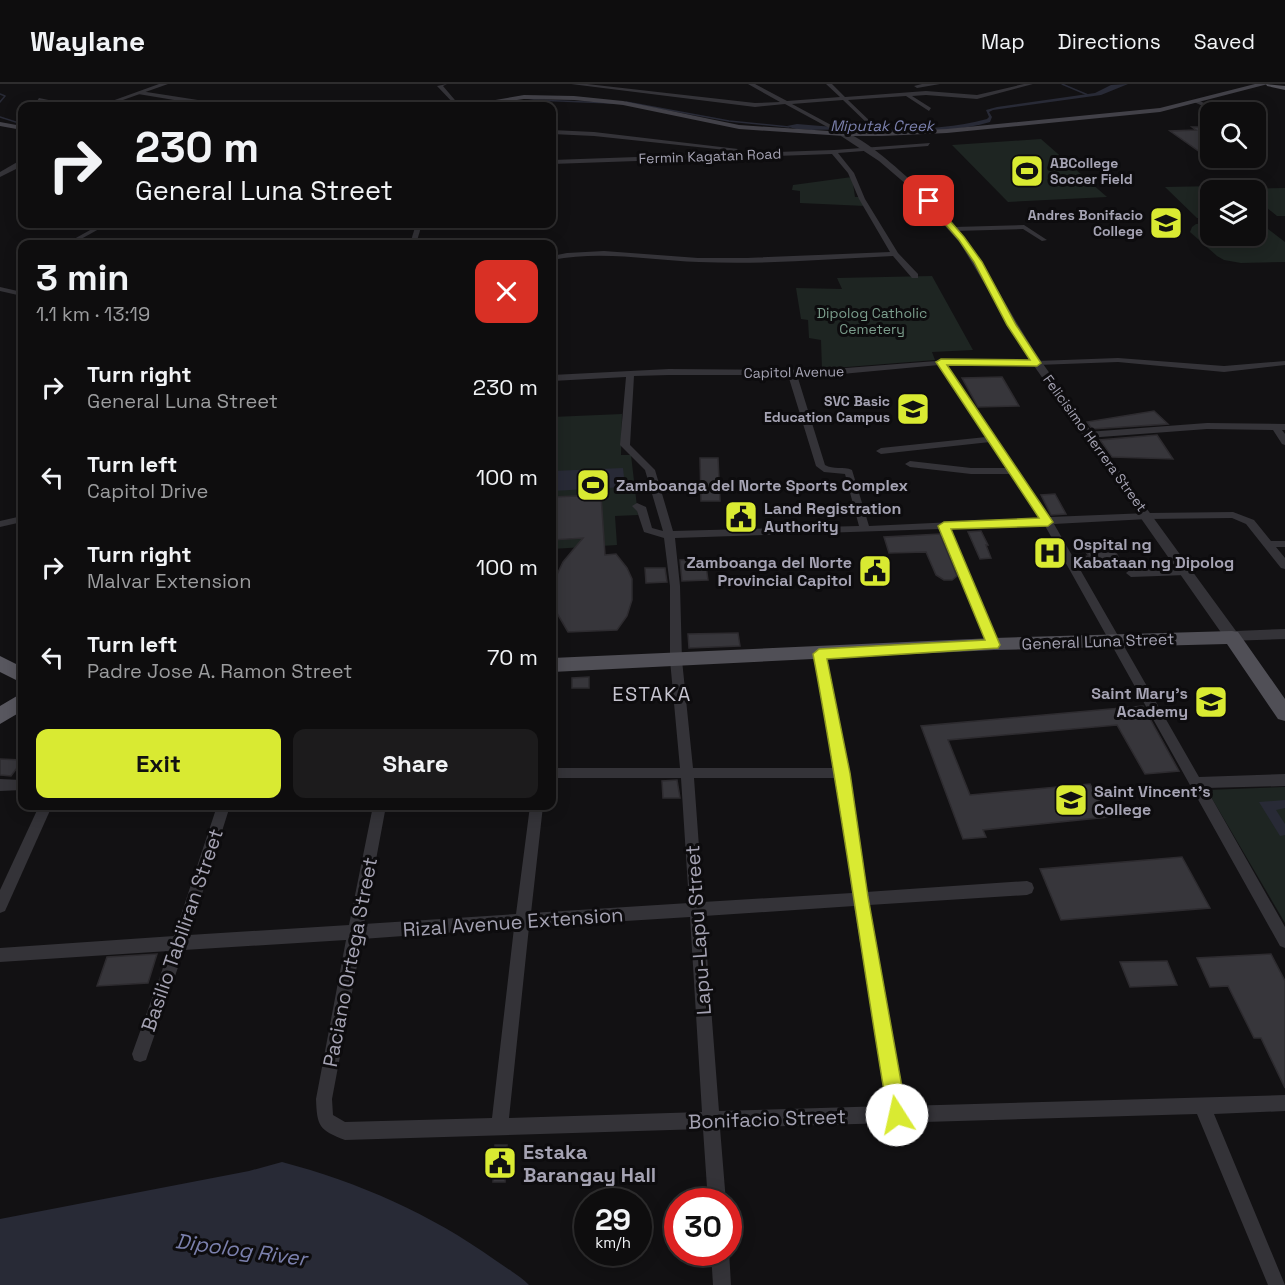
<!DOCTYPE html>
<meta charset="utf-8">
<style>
:root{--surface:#0e0d0e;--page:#1c1b1c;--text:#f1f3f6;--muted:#9b9c9e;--line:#2e2d2e;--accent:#d9ea32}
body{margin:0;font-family:"Space Grotesk",sans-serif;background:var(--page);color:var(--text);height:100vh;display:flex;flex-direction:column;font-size:22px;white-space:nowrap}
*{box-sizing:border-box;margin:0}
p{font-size:20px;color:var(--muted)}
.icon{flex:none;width:33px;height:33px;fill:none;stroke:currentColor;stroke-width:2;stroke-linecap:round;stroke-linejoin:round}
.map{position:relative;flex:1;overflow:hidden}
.sheet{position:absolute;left:18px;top:156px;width:538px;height:570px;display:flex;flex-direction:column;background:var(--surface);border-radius:12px;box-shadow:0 3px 15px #0003,0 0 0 2px var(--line)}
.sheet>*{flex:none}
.hud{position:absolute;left:18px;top:18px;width:538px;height:126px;border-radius:12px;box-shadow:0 3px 15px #0003,0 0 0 2px var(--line);background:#0e0d0e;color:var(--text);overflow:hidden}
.fabs{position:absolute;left:1200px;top:18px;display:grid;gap:12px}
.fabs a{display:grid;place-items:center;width:66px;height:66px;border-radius:12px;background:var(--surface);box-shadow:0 3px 15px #0003,0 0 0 2px var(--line);font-size:30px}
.speed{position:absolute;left:574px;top:1104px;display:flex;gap:12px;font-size:30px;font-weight:700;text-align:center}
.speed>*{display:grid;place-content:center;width:78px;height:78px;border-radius:50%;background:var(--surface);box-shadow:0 3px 15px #0003,0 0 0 2px var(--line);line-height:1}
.speed small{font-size:15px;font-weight:400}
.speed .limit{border:9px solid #d22;background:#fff;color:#111}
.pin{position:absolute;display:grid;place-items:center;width:51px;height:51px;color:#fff;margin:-26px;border-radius:12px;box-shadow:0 3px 9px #0006}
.me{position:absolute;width:66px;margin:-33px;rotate:350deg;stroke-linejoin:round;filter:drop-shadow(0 0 4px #0008)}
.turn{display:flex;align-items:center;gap:21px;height:126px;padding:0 18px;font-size:27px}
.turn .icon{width:78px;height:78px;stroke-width:2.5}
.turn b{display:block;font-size:42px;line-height:51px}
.round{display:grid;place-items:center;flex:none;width:63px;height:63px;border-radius:12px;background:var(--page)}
.head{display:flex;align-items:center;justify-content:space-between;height:102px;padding:0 18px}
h1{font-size:36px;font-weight:600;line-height:45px}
.button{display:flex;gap:12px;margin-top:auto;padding:12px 18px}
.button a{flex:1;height:69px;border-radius:12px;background:var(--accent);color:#111;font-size:24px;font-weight:600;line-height:69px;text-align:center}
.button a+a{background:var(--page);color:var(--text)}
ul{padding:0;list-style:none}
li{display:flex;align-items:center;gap:18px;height:90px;padding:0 18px}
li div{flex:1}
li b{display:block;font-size:22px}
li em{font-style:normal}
header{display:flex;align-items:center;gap:36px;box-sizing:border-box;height:84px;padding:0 30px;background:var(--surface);border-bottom:2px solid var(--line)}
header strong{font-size:28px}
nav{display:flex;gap:33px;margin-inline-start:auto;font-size:21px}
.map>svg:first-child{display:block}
.green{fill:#1e2522}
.water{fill:#282a36}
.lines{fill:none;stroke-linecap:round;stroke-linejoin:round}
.stream{stroke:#282a36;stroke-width:1.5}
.building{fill:#37363b;stroke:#2d2b2f;stroke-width:1.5}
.minor{fill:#343338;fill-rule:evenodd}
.tertiary{fill:#343338;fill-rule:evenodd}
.secondary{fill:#424148;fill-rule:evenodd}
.primary{fill:#504f56;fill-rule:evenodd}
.trunk{fill:#58575f;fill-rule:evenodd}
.route{fill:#d9ea32;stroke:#8d9820;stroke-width:1.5}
.labels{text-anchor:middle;stroke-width:6;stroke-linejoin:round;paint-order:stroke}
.far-street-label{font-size:14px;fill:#a5a3b3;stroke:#0d0c0e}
.far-poi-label{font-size:14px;font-weight:bold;fill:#a5a3b3;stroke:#0d0c0e;text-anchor:end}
.far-park-label{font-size:14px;fill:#7b9d8c;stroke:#0d0c0e}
.far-water-label{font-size:15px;font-style:italic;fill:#7b80ad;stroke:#0d0c0e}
.poi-label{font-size:16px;font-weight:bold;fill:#a5a3b3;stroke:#0d0c0e;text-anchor:start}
.street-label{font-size:16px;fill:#a5a3b3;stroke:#0d0c0e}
.quarter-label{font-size:20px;letter-spacing:1.5px;fill:#c6c4cf;stroke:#0d0c0e}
.near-street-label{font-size:20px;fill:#a5a3b3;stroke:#0d0c0e}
.near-poi-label{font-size:20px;font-weight:bold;fill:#a5a3b3;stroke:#0d0c0e;text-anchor:start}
.near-water-label{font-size:21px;font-style:italic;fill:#7b80ad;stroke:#0d0c0e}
</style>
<header>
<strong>Waylane</strong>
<nav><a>Map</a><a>Directions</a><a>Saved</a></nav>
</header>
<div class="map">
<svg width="1285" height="1201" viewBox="0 0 1285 1201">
<rect width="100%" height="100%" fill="#121113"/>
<!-- green -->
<g class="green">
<polygon points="1041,55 1107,113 1008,118 952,61"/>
<polygon points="852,93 855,113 861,113 865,122 800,119 800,107 792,106 793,101"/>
<polygon points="1218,102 1223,106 1210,106 1210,135 1197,134 1165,103"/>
<polygon points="1285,104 1285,132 1277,132 1256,115 1256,106 1243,105"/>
<polygon points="1210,139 1210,152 1256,152 1256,139 1268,145 1285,158 1285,178 1241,179 1224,176 1217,172 1190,148 1192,143 1196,140"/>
<polygon points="932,192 973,266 932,268 935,276 822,285 821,256 809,254 808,236 801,235 796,204 842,205 837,194"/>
<polygon points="622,330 621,371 631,371 638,431 615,432 617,461 552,465 552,333"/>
<polygon points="1285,703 1285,839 1207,706"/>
</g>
<!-- water -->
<g class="water">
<path d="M1128,0L1101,11L993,26L989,28L992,33L990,38C942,52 882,47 832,46C818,45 799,48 787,42L797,40C859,45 926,51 987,35L989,33L986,26L997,23L1095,9L1111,1Z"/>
<polygon points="623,384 625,403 552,407 552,387"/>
<polygon points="1285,716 1285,724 1276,726 1285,740 1285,751 1280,752 1259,718"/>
<path d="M282,1078C358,1098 431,1130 495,1176C506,1184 519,1191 529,1201H0V1135L249,1087Z"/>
</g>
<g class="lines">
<!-- stream -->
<g class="stream">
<polyline points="1062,0 1088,11"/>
<polyline points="0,10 5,12 0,18"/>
<polyline points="626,18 729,37 789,43"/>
<polyline points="488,22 534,16 612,19"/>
<polyline points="0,33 22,40"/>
</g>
</g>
<!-- building -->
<g class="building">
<polygon points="1192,43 1210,43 1210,75 1170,47 1196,46"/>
<polygon points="1002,293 1019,322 978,323 962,294"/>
<polygon points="1154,327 1168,340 1092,345 1087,338"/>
<polygon points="1157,351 1173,375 1112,373 1100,356"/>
<polygon points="700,374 718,374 720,417 701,417"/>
<polygon points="1055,410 1066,430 1051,431 1041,411"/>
<polygon points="601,411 605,471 616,470 627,484 632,495 632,516 627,532 617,546 568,548 554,524 553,499 563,478 583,454 552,456 552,413"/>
<polygon points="981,447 988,461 986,461 991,474 980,475 968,448"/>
<polygon points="940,450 957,492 952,496 944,496 936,491 926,468 889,469 884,453"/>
<polygon points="1115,467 1123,482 1082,484 1075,473 1089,472 1086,468"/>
<polygon points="705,475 708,496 682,497 680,476"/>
<polygon points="645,484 665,484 667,498 646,499"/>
<polygon points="738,549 740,562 689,564 688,550"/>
<polygon points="589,593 589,604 572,604 572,594"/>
<polygon points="1143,622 1179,687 1145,690 1117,641 948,656 970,711 1090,700 1108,733 983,746 986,753 963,755 921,642"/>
<polygon points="0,675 22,676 22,677 11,692 0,691"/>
<polygon points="677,696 680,714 663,714 662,697"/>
<polygon points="1182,773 1210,824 1061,836 1040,785"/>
<polygon points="157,870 148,899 97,902 107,873"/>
<polygon points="1271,870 1285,897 1285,1004 1261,954 1254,954 1228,902 1210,903 1197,874"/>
<polygon points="1167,877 1177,901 1130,903 1120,878"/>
<polygon points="495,1061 507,1061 505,1098 493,1098"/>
</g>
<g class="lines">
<!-- minor -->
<g class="minor">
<polygon points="447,0 443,2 460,22 456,22 437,2"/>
<polygon points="571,0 587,0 755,19 780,18 748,0 755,0 787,17 840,13 826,0 832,0 845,13 926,7 977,11 1024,0 1033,0 977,15 926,11 912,12 931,24 929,27 906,12 848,16 873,40 871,43 843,16 792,20 846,49 844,52 785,20 755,23"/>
<polygon points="922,0 940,0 917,4 914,2"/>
<polygon points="140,7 198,16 237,19 240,21 236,22 198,20 138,10"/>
<polygon points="39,14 68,20 71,22 63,22 37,17"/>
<polygon points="1194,16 1198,16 1222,28 1216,28 1194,18"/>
<polygon points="552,46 594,48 738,65 735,67 594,52 552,50"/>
<path d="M930,59L928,62L838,69L854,89L865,115L898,169L918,190V194H912L893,172C829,175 764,181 699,178C650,176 601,166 552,176V172L567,169L604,167L698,174H747L890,168L859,115L848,89L832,70L552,80V76L834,66Z"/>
<polygon points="101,140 108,140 72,160 65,160"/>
<polygon points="416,140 422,140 416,160 410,160"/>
<polygon points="1024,141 1047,156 1042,157 1023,145 954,147 951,145 954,143"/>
<polygon points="0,203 22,208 22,212 0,207"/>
<path d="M1118,274L1224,282L1285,277V281L1224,288L1118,278L1037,281H947L1050,433L1148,429L1233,428L1254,436L1271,457H1285V463H1276L1285,474V485L1281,484L1246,440L1232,434L1148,435L1054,440L1199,693L1285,690V702L1206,704L1285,843V864L1280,862L1044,440L950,445L1000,560L994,564L988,560L940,445L675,454L680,502L682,576L693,684H835L813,570L815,567H823L850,689L866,808L1027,797L1032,799L1034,804L1032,809L1027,811L869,821L904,1022L1285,1011V1027L1214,1030L1285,1201H1268L1197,1030L720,1044L726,1118H708L703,1045L345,1056C319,1046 317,1042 316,1015L346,856L184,866L148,970L146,976L140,978L134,976L132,970L169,867L0,878V864L174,852L217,722H230L189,851L349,841L373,722H386L364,840L516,830L530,722H543L531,829L689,819L681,694H552V684H680L670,576V502L664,454L644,448L637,427L632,422L637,419L646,423L652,444L663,447L645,386L620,361L626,293L552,297V291L669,285L820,286L962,275L1037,277ZM939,281L986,353L881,364L876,367L881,370L990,358L1007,384H971L910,377L905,380L910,383L971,390H1011L1040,434L869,442L852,386C844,382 833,386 825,381L797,291L820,292ZM669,291H788L816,382L824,388L845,390L859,442L673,447L655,386L630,361L634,292ZM694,694H837L852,809L703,818ZM854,822L887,1022L719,1027L704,832ZM690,833L702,1028L509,1034L529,843ZM514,844L492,1034L345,1038L333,1031L332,1015L362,855Z"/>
<polygon points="1207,339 1285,340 1285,346 1282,346 1285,350 1285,361 1282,360 1273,346 1207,345 1087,354 1082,351 1087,348"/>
<polygon points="22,432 22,438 0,443 0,437"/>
<polygon points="1186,483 1191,487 1186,491 1131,493 1126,489 1131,485"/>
<polygon points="0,695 22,696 22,706 0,707"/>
<polygon points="39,722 52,722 5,827 0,829 0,806"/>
<polygon points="711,1168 729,1167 731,1201 713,1201"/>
</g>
<!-- tertiary -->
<g class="tertiary">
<polygon points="159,0 168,0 106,22 98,22"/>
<path d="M841,48C864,48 937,120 953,139C988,182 1010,232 1041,277C1105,368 1171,458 1236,547L1285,545V555L1227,557L1032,279L960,159L914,107L879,77L841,52Z"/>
<polygon points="19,77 22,77 22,82 0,93 0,88"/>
</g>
<!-- secondary -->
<g class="secondary">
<polygon points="1255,0 1268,0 1160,28 947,49 882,52 844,52 739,45 623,21 574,16 524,15 475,22 460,22 524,11 574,12 623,17 739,41 844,48 882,48 947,45 1160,24"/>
<polygon points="0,38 22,42 22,46 0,42"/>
</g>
<!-- primary -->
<g class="primary">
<polygon points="1266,0 1285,2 1285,6 1267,2"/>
<polygon points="1232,547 1238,548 1285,615 1285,637 1278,635 1227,560 994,566 552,588 552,574 994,554"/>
</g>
<!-- trunk -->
<g class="trunk">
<polygon points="0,572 22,583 22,599 0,588"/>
<polygon points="22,609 22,627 0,640 0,622"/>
</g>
</g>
<!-- route -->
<path class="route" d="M926,115H931L964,153L982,178L1016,241L1041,279L1037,282L947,281L1053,438L1048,442L951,445L1000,561L998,564L827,575L850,689L868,813L907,1031L904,1038L897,1041L890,1038L888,1031C862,878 842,723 813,570L819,565L985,556L938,442L944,438L1039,434L936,278L941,275L1030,276L1007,241L974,178L959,156L926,118Z"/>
<!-- icons -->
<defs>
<g id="stadium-square" transform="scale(1.725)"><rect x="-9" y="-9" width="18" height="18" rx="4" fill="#d9ea32" stroke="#0d0c0e"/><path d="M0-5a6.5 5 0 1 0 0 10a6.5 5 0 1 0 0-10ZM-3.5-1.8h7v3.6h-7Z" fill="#111"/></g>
<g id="university-square" transform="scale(1.725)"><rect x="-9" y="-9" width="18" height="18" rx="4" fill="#d9ea32" stroke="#0d0c0e"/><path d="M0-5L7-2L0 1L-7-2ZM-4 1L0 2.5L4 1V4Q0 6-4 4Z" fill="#111"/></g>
<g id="school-square" transform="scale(1.725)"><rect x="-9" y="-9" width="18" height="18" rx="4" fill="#d9ea32" stroke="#0d0c0e"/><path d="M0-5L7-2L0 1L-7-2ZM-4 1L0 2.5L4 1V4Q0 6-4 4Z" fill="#111"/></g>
<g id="civic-square" transform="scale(1.725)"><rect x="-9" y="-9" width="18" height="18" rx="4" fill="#d9ea32" stroke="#0d0c0e"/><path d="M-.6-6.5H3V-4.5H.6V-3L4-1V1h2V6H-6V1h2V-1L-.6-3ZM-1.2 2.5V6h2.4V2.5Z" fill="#111"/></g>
<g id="hospital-square" transform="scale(1.725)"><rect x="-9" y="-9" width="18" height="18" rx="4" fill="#d9ea32" stroke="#0d0c0e"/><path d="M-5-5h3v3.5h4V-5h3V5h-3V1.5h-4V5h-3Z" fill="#111"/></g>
</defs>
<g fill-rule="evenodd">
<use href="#stadium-square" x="1027" y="87"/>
<use href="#university-square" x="1166" y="139"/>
<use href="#school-square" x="913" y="325"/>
<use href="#stadium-square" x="593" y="401"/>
<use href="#civic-square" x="741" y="433"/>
<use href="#hospital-square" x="1050" y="469"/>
<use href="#civic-square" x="875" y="487"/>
<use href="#school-square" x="1211" y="618"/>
<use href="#university-square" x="1071" y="716"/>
<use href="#civic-square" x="500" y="1079"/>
</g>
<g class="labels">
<!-- far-street labels -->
<g class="far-street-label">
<text transform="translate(710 72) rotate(-2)" y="5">Fermin Kagatan Road</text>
<text transform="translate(794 288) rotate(-1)" y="5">Capitol Avenue</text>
<text transform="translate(1095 359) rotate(54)" y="5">Felicisimo Herrera Street</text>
</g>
<!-- far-poi labels -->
<g class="far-poi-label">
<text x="1050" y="84" text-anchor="start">ABCollege<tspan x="1050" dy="16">Soccer Field</tspan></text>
<text x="1143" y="136">Andres Bonifacio<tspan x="1143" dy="16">College</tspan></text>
<text x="890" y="322">SVC Basic<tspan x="890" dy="16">Education Campus</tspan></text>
</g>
<!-- far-park labels -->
<g class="far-park-label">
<text x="872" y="234">Dipolog Catholic<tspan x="872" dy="16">Cemetery</tspan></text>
</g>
<!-- far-water labels -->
<g class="far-water-label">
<text x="882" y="47">Miputak Creek</text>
</g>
<!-- poi labels -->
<g class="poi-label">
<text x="616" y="407">Zamboanga del Norte Sports Complex</text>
<text x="764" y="430">Land Registration<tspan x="764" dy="18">Authority</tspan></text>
<text x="1073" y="466">Ospital ng<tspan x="1073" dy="18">Kabataan ng Dipolog</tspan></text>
<text x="852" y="484" text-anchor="end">Zamboanga del Norte<tspan x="852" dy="18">Provincial Capitol</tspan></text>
<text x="1188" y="615" text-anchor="end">Saint Mary's<tspan x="1188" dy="18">Academy</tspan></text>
<text x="1094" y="713">Saint Vincent's<tspan x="1094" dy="18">College</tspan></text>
</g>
<!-- street labels -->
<g class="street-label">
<text transform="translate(1098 557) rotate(-2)" y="6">General Luna Street</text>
</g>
<!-- quarter labels -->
<g class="quarter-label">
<text x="652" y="617">ESTAKA</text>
</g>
<!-- near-street labels -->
<g class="near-street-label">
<text transform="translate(513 838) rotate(-4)" y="7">Rizal Avenue Extension</text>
<text transform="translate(182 846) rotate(-71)" y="7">Basilio Tabiliran Street</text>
<text transform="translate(698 846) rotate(-94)" y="7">Lapu-Lapu Street</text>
<text transform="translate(350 878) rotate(-79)" y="7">Paciano Ortega Street</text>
<text transform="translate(767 1035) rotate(-2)" y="7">Bonifacio Street</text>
</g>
<!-- near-poi labels -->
<g class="near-poi-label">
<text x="523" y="1075">Estaka<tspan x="523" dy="23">Barangay Hall</tspan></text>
</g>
<!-- near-water labels -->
<g class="near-water-label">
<text transform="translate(241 1166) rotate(8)" y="7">Dipolog River</text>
</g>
</g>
</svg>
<div class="fabs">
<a><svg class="icon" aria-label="search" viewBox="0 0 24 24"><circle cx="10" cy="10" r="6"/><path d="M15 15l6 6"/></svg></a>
<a><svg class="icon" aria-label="layers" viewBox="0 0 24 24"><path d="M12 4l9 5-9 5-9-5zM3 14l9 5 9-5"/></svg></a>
</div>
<div class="speed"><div>29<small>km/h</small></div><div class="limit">30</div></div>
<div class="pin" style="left:929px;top:117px;background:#d93025"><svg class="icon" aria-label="arrive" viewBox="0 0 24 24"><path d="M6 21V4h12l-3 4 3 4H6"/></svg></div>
<svg class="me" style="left:897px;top:1031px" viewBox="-20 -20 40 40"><circle r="19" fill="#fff"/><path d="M0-13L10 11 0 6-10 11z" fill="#d9ea32"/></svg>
<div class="hud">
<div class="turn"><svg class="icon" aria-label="right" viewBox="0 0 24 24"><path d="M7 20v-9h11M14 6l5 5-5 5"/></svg><div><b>230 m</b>General Luna Street</div></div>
</div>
<section class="sheet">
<div class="head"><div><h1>3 min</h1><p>1.1 km · 13:19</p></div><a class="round" style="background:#d93025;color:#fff"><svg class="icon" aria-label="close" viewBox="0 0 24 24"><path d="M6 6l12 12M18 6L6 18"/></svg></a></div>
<ul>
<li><svg class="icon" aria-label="right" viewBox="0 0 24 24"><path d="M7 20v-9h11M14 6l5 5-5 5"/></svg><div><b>Turn right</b><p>General Luna Street</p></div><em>230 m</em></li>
<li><svg class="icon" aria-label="left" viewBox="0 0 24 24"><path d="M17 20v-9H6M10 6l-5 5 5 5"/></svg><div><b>Turn left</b><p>Capitol Drive</p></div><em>100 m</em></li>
<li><svg class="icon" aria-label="right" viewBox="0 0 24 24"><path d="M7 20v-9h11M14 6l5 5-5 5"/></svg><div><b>Turn right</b><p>Malvar Extension</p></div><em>100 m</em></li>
<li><svg class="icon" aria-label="left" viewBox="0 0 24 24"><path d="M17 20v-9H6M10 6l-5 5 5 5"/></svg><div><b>Turn left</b><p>Padre Jose A. Ramon Street</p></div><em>70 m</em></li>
</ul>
<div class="button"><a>Exit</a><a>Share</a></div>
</section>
</div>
